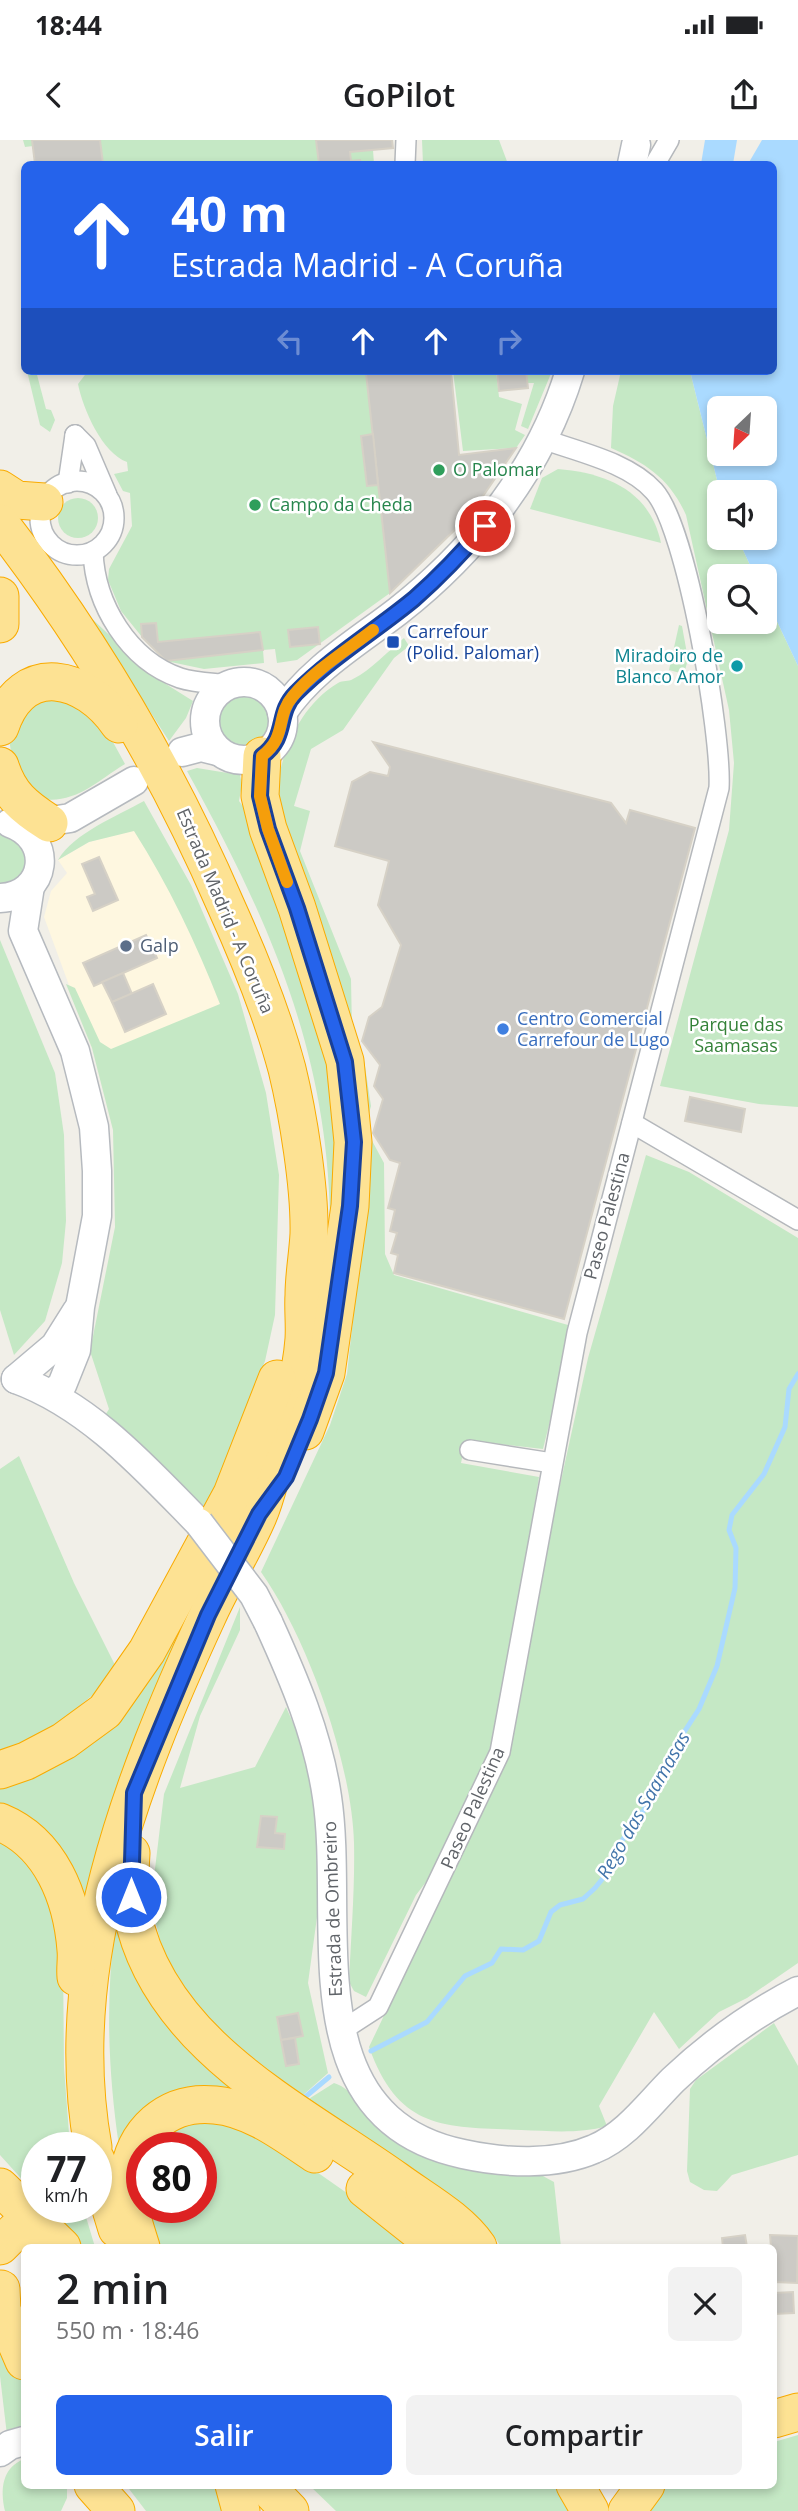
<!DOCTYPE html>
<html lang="es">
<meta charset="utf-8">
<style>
:root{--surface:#fff;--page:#f2f2f2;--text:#202124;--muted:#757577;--accent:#2563eb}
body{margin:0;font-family:"Open Sans",sans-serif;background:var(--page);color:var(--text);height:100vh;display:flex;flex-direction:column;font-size:26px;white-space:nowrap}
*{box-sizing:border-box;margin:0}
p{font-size:23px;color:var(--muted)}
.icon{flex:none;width:38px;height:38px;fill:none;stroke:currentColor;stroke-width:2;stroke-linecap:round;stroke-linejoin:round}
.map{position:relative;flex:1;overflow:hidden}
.side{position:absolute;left:21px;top:2104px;width:756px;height:245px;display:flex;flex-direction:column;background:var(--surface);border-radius:10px;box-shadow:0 4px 10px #0003}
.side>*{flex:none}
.hud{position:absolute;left:21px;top:21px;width:756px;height:214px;border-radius:10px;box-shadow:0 4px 10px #0003;background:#2563eb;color:#fff;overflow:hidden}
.needle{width:46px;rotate:205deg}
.buttons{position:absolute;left:707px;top:256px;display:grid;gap:14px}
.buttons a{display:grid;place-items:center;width:70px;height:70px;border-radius:10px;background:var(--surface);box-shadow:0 4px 10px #0003;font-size:35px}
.speed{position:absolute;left:21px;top:1992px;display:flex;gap:14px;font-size:35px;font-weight:700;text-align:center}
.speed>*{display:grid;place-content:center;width:91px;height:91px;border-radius:50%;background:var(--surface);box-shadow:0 4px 10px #0003;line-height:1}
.speed small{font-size:18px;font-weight:400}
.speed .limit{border:10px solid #d22;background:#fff;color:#111}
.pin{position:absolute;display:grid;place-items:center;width:60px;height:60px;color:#fff;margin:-30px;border:4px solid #fff;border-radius:50%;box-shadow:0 2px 7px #0007}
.me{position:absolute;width:77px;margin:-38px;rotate:0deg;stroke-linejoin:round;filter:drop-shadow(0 0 5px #0008)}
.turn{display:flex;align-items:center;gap:24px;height:147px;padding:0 35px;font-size:32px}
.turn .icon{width:91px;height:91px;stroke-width:2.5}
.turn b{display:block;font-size:49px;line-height:60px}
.lanes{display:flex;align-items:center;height:66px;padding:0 35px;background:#0003;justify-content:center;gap:35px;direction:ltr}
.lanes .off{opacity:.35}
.round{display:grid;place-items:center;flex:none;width:74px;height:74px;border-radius:10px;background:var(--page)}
.headline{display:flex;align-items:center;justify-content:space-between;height:119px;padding:0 35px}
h1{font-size:42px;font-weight:600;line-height:52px}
.cta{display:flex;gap:14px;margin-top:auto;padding:14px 35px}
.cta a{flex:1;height:80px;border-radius:10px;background:var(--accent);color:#fff;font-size:28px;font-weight:600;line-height:80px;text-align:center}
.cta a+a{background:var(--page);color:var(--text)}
.status{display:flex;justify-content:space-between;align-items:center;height:49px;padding:0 35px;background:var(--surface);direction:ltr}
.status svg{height:19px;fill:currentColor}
header{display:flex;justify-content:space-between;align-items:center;height:91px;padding:0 35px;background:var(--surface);font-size:32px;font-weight:600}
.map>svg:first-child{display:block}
.commercial{fill:#fef7e0}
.green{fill:#c5e8c5}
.water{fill:#aadaff;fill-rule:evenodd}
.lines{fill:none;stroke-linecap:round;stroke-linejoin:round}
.stream{stroke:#aadaff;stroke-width:5}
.building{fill:#cccac5;stroke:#d6d1c6;stroke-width:2}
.street-casing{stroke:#b5b8bc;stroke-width:22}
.secondary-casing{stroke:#b6babf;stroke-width:31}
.highway-casing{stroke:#f9ab00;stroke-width:39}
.street{stroke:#fff;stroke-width:19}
.secondary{stroke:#fff;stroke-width:28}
.highway{stroke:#fde293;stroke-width:37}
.secondary-bridge-casing{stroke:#b6babf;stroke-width:31;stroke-linecap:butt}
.secondary-bridge{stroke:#fff;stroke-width:28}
.route-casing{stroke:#184099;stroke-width:18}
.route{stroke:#2563eb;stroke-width:12}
.slow{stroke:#f59e0b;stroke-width:12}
.leisure-dot{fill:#2e9e5b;stroke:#fff;stroke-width:2.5}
.transit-dot{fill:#1a4fb4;stroke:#fff;stroke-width:2.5}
.culture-dot{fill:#0f9aa8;stroke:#fff;stroke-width:2.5}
.service-dot{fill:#5c6f8a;stroke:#fff;stroke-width:2.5}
.shop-dot{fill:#3f7fe0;stroke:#fff;stroke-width:2.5}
.labels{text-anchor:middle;stroke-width:5;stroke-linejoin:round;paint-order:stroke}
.leisure-label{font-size:18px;fill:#27864d;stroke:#fff;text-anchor:start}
.transit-label{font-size:18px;fill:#164399;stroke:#fff;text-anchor:start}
.culture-label{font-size:18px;fill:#0d838f;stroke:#fff;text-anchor:end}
.street-label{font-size:18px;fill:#5f6368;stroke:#fff}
.service-label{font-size:18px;fill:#4e5e75;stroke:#fff;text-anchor:start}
.shop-label{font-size:18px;fill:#366cbe;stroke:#fff;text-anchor:start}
.park-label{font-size:18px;fill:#348238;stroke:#fff}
.water-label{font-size:19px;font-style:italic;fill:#4174aa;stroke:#fff}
</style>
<div class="status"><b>18:44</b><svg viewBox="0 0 49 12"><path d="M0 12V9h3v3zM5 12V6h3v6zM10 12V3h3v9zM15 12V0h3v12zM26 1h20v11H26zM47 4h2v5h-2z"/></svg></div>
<header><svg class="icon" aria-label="back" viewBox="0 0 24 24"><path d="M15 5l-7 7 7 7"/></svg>GoPilot<svg class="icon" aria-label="share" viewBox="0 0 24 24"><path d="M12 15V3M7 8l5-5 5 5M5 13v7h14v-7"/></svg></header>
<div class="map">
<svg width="798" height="2371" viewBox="0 0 798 2371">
<rect width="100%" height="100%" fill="#f1efe8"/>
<!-- commercial -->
<polygon class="commercial" points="134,690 160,732 201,815 220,864 130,918 92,908 44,777 51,751 67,733 58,720 89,702"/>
<!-- green -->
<g class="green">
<polygon points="23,0 392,0 393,8 373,10 374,24 35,24 33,6 25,7"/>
<polygon points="422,0 499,0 508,24 423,24"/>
<polygon points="27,231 36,231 46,269 51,270 55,280 50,292 40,285"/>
<path d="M88,231H366L390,453L297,520L277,523L275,509L263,510L264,523L204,529L166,521L142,497L121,471L108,440L109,429L132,386L130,353L123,351L114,334L128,331L127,322C102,313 83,269 78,244Z"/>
<polygon points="453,231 496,231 499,257 522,264 515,290 525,295 516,308 463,311"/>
<polygon points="526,231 552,231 528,289 521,286 534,243 527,243"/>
<path d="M621,231H690L720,352L719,397H737L755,436H719V481H765V456L798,526V967L759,964L660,946L729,690L734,623L729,570L686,375C670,339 646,323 611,308L613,266Z"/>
<path d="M558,329C607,333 650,351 661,403L530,369L542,338Z"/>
<circle cx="78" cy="378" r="20"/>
<polygon points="88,475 153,536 193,561 186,578 169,601"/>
<polygon points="679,485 682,486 688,519 684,534 669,530"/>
<path d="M404,498L409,506L394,518L343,590L311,609L294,666L310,671L300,711L351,839L352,890L364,920L371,966L368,977L370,997L384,1023L385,1114L394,1135L568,1185L558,1249L543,1309L466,1300L461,1323L539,1337L505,1554L483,1639L446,1716L416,1755L366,1857L354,1851L349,1842C351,1796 355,1749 354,1703C352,1623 307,1497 261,1432L330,1285L347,1234L360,1116L362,1028L272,674C278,625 293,570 338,543C343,540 348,542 353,539C371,530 388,511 404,498Z"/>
<path d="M68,552L108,593L125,624C94,643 74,666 36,658L13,624L9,599L26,564Z"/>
<circle cx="243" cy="581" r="27"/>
<path d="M197,628L240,635L242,644L239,661L248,673L340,966L330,1103C333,923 272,785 187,631Z"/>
<path d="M144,661L191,745L238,854L266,953L279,1035L275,1175L265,1221L213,1356L202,1367L104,1277L109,1269L90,1211L115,1087L113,990L92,908L66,844L75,848L100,902L111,909L220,864C196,803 169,746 134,691L89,702L58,720C74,693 117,676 144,661Z"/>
<polygon points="0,690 28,710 24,737 0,749"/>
<polygon points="0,800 55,933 64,995 66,1081 62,1123 45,1181 14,1215 0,1170"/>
<path d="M646,1015L689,1032L798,1098V1823L747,1858L719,1872L679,1909L654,1872L599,1966L607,1986C579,1994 550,1991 521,1990C443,1987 399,1990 369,1907L508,1616L540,1436L588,1218Z"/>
<polygon points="19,1316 74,1443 119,1533 35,1603 0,1615 0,1329"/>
<polygon points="240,1467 240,1490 200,1576 180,1648 255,1627 286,1567 306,1612 320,1686 320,1755 308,1843 328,1933 302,1956 216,1889 180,1849 163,1813 151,1762 164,1654"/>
<path d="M180,1478L186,1482C147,1571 104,1661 88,1758L84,1761L0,1668V1639L39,1628Z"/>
<polygon points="0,1697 41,1729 63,1816 64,1927 70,2007 37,2007 37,2056 0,2015"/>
<path d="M116,1780L140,1825L421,2076L239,1959L119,2006C108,1932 105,1855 116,1780Z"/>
<polygon points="774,1883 798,1926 798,2015 732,2035 717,2051 704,2050 690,2042 687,2031 690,1949 696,1940"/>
<path d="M334,1943C355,1949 370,1980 387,1995C429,2032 495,2028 547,2031L541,2035L554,2042L561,2107H501C480,2064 352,1990 307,1960Z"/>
<polygon points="212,1978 274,2002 424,2107 155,2107 142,2067 201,2067 201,2007 151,2007 165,1990"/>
<polygon points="47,2067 83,2067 95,2107 41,2107 63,2083"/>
<polygon points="0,2191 24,2243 24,2291 7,2295 0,2236"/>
<polygon points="798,2295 798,2371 644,2371 657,2350 665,2345 774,2345 774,2302"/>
<path d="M24,2319V2345H67V2358L61,2371H5C0,2349 2,2328 24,2319Z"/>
<polygon points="126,2345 217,2345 225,2371 146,2371"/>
<polygon points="309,2345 559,2345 579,2371 336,2371"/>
</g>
<!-- water -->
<g class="water">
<polygon points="705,0 737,0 733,24 701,24"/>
<path d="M762,0H798V526L765,456V436H755L737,397H765V352H720L690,231H774V24H748ZM719,268H765V313H719Z"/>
</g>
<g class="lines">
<!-- stream -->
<g class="stream">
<polyline points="371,1911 427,1882 465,1836 492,1823 501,1809 523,1810 539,1801 551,1772 560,1765 583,1759 595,1748 608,1732 616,1709 658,1650 672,1623 679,1600 699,1569 717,1526 735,1448 736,1408 729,1390 732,1375 764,1334 785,1287 789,1249 798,1234"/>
<polyline points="304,1958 329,1937"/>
</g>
</g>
<!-- building -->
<g class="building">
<polygon points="32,0 100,0 103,24 35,24"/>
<polygon points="316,0 392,0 393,8 350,12 351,21 360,20 361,24 319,24"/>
<polygon points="381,231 451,231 459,315 516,308 470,375 390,453 366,233"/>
<polygon points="497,231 526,231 528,248 499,251"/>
<polygon points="373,294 378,345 367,346 361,296"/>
<polygon points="156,483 158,502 260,492 263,510 166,521 142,497 141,484"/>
<polygon points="318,487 320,504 290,507 288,490"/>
<polygon points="373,602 611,663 626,683 630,670 695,688 564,1179 394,1133 398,1115 391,1113 397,1093 390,1091 395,1070 388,1068 400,1023 390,1020 373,993 383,959 374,946 380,925 362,901 369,877 382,867 401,805 378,765 389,721 335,706 352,642 370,632 388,636 390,627"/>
<polygon points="99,717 118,760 93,771 87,757 95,754 82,724"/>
<polygon points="146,795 157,818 94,846 83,823"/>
<polygon points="123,833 132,854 112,862 102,842"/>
<polygon points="153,844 166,874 125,892 112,862"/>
<polygon points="690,957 745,969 741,992 685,981"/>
<polygon points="261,1676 277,1677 275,1693 285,1694 284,1709 257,1707"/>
<polygon points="298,1873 303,1896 281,1900 277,1877"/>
<polygon points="295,1898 299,1924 286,1926 281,1900"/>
<polygon points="745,2095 747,2107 723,2107 722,2098"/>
<polygon points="770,2095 798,2096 797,2143 774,2142"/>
<polygon points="793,2152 794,2173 774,2174 774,2153"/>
</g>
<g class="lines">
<!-- street casing -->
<g class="street-casing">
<g id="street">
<polyline points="405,24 406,0"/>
<polyline points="655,24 669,0"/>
<polyline points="75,295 86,306 107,355"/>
<circle cx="77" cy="378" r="37"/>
<polyline points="68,343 75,295"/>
<path d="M93,412C95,464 128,520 180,538C195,543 213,543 229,545"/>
<polyline points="632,983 798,1080"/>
<polyline points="470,1310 552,1323"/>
<path d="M341,1891L378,1867L500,1612L577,1193L719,648C722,596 687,387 654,351C628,322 578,312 543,299"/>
</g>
</g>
<!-- secondary casing -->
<g class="secondary-casing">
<g id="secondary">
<polyline points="632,24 636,5"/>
<circle cx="244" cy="581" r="39"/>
<path d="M282,573C311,529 358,502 398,471C477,409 541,327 570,231"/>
<polyline points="182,612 201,607 217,611"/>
<polyline points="19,686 70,678 134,641"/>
<polyline points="30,746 23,791 75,911 94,987 97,1031 97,1076 80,1167 76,1210 62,1245 53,1253"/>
<path d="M0,758C48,756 54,698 10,683"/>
<path d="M16,1239C90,1266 145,1328 199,1383"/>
<polyline points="16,1239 55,1206 77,1171"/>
<path d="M268,1482C294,1539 318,1595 327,1657C346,1782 291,1978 463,2014C504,2023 555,2026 594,2009C626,1996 649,1964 673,1940C711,1904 751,1875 798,1851"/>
<polyline points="0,2312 10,2305 24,2301"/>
</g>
</g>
<!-- highway casing -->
<g class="highway-casing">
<g id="highway">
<polyline points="0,349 17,360 44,362"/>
<path d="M0,383C91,501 167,629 226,766C250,819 272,873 287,929C298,974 310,1048 309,1094C308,1114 304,1135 304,1155C303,1169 305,1184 304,1199C301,1239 288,1279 276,1318C270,1337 266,1358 258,1376C243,1411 222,1443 207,1477C131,1641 60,1825 93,2007"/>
<polyline points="0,456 0,484"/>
<path d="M0,587C23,519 86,536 119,584"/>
<polyline points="262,616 260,656 268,689 297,768 345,921 353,1002 350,1066 326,1233 305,1291"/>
<path d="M0,626C9,655 24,667 49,683"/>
<polyline points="0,1630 26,1621 64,1601 105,1571 147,1511 232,1354 277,1239"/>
<path d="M0,1682C51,1703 72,1758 76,1810C77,1819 75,1828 76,1837"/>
<path d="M131,1713C130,1732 128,1753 132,1772C158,1904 296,1969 396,2040C423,2060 459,2079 478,2107"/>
<polyline points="96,2020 117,2089"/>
<polyline points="0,2047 62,2107"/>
<polyline points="365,2049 438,2107"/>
<polyline points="0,2106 16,2090 38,2086"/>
<path d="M141,2107C134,2085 126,2062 128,2039C133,1992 167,1960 215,1965C251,1968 285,1994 315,2014"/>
<polyline points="1,2149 2,2170 24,2221"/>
<polyline points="774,2279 798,2272"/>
<polyline points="93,2345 116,2371"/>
<polyline points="234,2345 241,2371"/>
<polyline points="265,2345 290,2371"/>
<polyline points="575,2345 590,2371"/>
<polyline points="627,2371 646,2345"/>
</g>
</g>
<!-- street -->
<use href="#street" class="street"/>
<!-- secondary -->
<use href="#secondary" class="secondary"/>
<!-- highway -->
<use href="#highway" class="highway"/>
<!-- secondary-bridge casing -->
<g class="secondary-bridge-casing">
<polyline id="secondary-bridge" points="199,1383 254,1455 268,1482"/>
</g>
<!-- secondary-bridge -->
<use href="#secondary-bridge" class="secondary-bridge"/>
</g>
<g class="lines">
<!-- route casing -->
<g class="route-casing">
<path id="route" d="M131,1757L134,1653L208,1475L259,1374L286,1337L310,1279L326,1233L350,1066L354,1002L345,922L297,768L268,689L260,656L262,616C289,596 275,574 296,553C332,517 375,491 414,459C439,437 463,412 485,386"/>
</g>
<!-- route -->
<use href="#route" class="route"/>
<!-- slow -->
<path class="slow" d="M287,742L268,689L260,656L262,616C288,596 275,577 293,556C315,530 346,511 373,490"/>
</g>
<!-- markers -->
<g class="leisure-dot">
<circle cx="439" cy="330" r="7"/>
<circle cx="255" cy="365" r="7"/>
</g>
<rect class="transit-dot" x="386" y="495" width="14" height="14" rx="3.5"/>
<circle class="culture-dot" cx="737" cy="526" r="7"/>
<circle class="service-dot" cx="126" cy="806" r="7"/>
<circle class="shop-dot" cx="503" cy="889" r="7"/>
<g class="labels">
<!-- leisure labels -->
<g class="leisure-label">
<text x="453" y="336">O Palomar</text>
<text x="269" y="371">Campo da Cheda</text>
</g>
<!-- transit labels -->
<g class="transit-label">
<text x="407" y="498">Carrefour<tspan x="407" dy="21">(Polid. Palomar)</tspan></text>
</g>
<!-- culture labels -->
<g class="culture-label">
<text x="723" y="522">Miradoiro de<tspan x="723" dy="21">Blanco Amor</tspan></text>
</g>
<!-- street labels -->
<g class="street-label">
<text transform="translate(225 771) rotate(67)" y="6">Estrada Madrid - A Coruña</text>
<text transform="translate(607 1076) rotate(-75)" y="6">Paseo Palestina</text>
<text transform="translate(473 1668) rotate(-66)" y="6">Paseo Palestina</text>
<text transform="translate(333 1769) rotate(-92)" y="6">Estrada de Ombreiro</text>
</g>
<!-- service labels -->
<g class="service-label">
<text x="140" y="812">Galp</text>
</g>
<!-- shop labels -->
<g class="shop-label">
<text x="517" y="885">Centro Comercial<tspan x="517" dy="21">Carrefour de Lugo</tspan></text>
</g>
<!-- park labels -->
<g class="park-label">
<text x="736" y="891">Parque das<tspan x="736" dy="21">Saamasas</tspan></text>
</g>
<!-- water labels -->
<g class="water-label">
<text transform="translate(643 1665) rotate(-60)" y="7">Rego das Saamasas</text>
</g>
</g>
</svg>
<div class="buttons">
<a><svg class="needle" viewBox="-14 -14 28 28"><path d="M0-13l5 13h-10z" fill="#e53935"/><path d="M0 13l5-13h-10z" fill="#757577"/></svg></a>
<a><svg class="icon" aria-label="sound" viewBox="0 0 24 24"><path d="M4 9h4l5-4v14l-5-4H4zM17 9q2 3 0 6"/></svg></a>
<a><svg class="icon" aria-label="search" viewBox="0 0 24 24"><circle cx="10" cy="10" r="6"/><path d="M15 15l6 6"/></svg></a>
</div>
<div class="speed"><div>77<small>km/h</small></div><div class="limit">80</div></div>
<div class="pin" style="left:485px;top:386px;background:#d93025"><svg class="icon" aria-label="arrive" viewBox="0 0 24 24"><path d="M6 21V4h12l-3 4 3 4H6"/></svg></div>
<svg class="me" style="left:131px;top:1757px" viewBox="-20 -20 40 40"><circle r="17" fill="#2563eb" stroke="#fff" stroke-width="3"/><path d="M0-11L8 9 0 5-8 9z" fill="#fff"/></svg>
<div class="hud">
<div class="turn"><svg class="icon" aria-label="ahead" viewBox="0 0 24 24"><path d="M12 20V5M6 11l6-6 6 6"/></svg><div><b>40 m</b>Estrada Madrid - A Coruña</div></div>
<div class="lanes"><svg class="icon off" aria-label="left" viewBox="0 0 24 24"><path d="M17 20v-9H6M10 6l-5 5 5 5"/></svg><svg class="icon" aria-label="ahead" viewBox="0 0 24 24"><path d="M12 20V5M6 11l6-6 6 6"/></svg><svg class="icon" aria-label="ahead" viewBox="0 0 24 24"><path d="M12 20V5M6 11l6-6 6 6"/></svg><svg class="icon off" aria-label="right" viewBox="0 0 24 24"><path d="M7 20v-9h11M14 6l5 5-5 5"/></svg></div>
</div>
<section class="side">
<div class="headline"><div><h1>2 min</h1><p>550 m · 18:46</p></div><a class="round"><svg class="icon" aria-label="close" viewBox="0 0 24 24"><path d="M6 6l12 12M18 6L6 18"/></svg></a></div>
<div class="cta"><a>Salir</a><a>Compartir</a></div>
</section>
</div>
